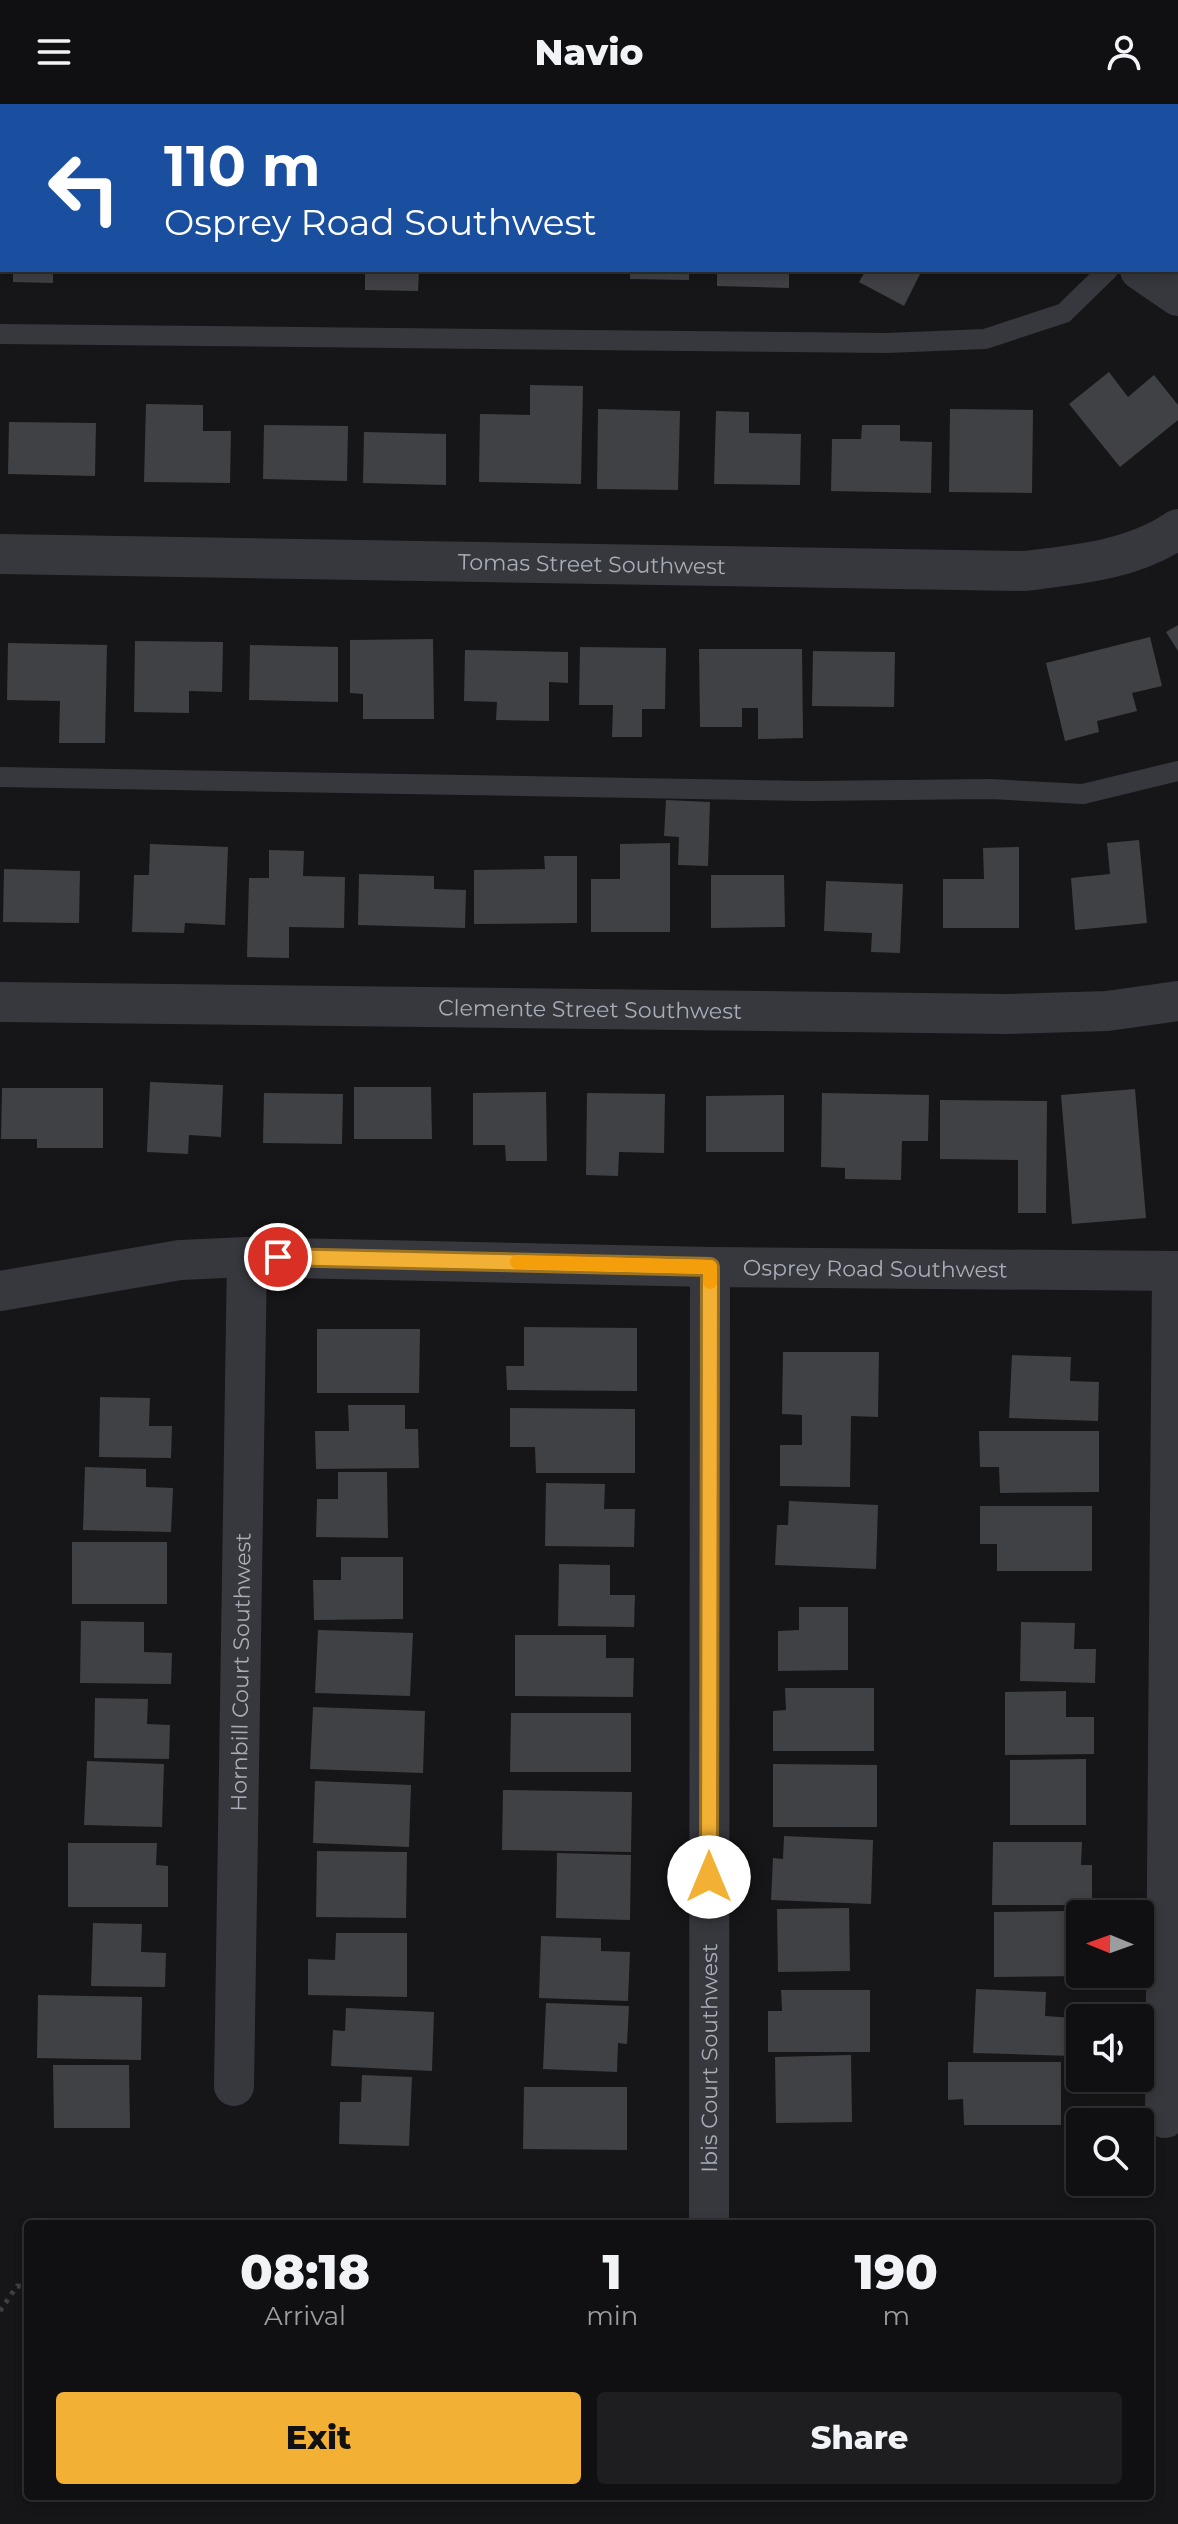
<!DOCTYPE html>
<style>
:root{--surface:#101012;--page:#1e1e20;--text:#f1f3f6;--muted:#9c9d9f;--line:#303032;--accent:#f2b134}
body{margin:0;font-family:Montserrat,sans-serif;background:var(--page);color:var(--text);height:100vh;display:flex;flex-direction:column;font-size:30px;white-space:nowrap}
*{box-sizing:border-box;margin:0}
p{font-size:26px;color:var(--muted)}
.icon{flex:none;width:44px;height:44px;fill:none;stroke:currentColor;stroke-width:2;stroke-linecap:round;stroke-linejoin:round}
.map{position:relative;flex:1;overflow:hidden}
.sheet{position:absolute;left:24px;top:2116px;width:1130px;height:280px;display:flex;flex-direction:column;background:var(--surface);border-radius:8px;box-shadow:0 4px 12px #0003,0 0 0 2px var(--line)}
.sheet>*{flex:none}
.guide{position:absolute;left:0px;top:0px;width:1178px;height:168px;box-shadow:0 4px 12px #0003,0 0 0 2px var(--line);background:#1a4fa0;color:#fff;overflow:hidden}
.needle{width:52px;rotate:271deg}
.controls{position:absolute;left:1066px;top:1796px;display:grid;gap:16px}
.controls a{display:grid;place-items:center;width:88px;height:88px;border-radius:8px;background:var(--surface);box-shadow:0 4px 12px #0003,0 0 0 2px var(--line);font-size:40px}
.pin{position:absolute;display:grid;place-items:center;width:68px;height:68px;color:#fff;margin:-34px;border:4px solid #fff;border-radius:50%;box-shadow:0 2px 8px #0007}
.me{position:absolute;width:88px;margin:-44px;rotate:0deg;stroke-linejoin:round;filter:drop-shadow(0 0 6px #0008)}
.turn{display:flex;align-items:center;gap:28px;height:168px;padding:0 32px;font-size:36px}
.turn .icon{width:104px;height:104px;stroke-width:2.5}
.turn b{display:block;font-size:56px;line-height:68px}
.eta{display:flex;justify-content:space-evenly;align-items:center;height:136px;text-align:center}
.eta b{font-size:48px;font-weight:800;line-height:56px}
.action{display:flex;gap:16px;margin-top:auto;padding:16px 32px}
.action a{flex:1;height:92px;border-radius:8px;background:var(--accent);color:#111;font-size:32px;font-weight:800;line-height:92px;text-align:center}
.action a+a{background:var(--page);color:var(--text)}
header{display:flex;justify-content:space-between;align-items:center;height:104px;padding:0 32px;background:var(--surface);font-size:36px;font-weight:800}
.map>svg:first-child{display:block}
.building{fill:#404145}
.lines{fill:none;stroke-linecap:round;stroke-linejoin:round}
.path{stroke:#3d3f44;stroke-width:5;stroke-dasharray:4 6;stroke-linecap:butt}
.lane{stroke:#37383d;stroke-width:20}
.street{stroke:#37383d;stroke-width:40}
.route-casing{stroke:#9d7322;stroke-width:20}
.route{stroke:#f2b134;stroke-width:14}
.slow{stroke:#f59e0b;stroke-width:14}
.labels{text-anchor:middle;stroke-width:8;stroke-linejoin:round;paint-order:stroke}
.street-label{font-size:22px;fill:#a8adb8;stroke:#111113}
</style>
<header><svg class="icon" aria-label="menu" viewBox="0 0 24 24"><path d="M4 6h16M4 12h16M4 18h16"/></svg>Navio<svg class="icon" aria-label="person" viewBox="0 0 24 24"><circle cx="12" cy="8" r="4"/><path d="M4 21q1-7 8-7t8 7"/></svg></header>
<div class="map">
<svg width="1178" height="2420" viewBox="0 0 1178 2420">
<rect width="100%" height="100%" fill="#161618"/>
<!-- building -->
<g class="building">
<polygon points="13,166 53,166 53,179 13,178"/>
<polygon points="365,166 419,166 418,187 365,186"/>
<polygon points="630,166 689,166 689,176 630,175"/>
<polygon points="717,166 789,166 789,184 717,182"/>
<polygon points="866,166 922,166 904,202 859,178"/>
<polygon points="1109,268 1128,293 1154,271 1178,301 1178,316 1120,363 1069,300"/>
<polygon points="530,281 583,282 581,380 479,378 480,310 530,311"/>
<polygon points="146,300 203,301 203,327 231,327 230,379 144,378"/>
<polygon points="598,305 680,307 678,386 597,385"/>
<polygon points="950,305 1033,306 1032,389 949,388"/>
<polygon points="716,307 749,308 749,329 801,330 800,381 714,380"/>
<polygon points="9,318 96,319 95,372 8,370"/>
<polygon points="264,321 348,322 347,377 263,375"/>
<polygon points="862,321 900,321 900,337 932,338 931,389 831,387 832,335 861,335"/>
<polygon points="364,328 446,330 446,381 363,379"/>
<polygon points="1178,521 1178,547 1166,528"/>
<polygon points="1150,533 1162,582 1132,589 1137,607 1097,617 1099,628 1065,637 1046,559"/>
<polygon points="433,535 434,615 363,615 363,590 350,589 350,536"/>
<polygon points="135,537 223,538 222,588 189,587 189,609 134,608"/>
<polygon points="8,539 107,541 105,639 59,639 60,597 7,596"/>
<polygon points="250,541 338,543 338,598 249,596"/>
<polygon points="580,543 666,544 665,605 642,605 642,633 612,633 613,601 579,601"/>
<polygon points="699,545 802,545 803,634 758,635 758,604 742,604 742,623 700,623"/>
<polygon points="465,546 568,548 568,579 549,578 549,617 496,616 497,598 464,597"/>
<polygon points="813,547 895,548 894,603 812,602"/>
<polygon points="666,696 710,698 708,762 678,761 679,733 664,732"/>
<polygon points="1139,736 1147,819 1075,826 1071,774 1110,770 1107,739"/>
<polygon points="670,739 670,828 591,828 591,775 620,775 620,740"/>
<polygon points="150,740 228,743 225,821 185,819 184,829 132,828 134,771 149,771"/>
<polygon points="1019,743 1019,824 943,824 943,775 984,775 983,744"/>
<polygon points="269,746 304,747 303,772 345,773 344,824 289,823 289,854 247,853 249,774 269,774"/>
<polygon points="544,752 577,752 577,819 474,820 474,766 545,765"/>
<polygon points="4,765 80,767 79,819 3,818"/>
<polygon points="359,770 434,772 434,785 466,786 465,824 358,821"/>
<polygon points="711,771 784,771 785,823 711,824"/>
<polygon points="826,777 903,780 900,849 871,848 872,829 824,827"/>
<polygon points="150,978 223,981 221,1033 189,1031 188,1050 147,1048"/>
<polygon points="354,983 431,983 432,1035 354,1035"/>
<polygon points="2,984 103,984 103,1044 37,1044 37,1035 1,1035"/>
<polygon points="1135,985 1146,1114 1072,1120 1061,991"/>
<polygon points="546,988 547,1057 506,1057 505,1041 473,1041 473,989"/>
<polygon points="264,989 343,990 342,1040 263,1039"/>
<polygon points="587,989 665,990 664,1049 619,1048 618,1072 586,1071"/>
<polygon points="822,989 929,991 928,1037 902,1037 901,1076 845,1075 845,1064 821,1063"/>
<polygon points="784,991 784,1048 706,1048 706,992"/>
<polygon points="940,996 1047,997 1046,1109 1018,1109 1018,1056 940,1055"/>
<polygon points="524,1223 637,1224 637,1287 507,1286 506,1262 524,1262"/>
<polygon points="317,1225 420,1225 419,1289 317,1289"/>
<polygon points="783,1248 879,1248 878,1313 851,1312 850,1383 780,1382 780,1341 802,1341 802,1311 782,1310"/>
<polygon points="1012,1251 1071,1253 1070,1277 1099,1278 1098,1317 1009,1314"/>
<polygon points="100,1293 150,1294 149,1322 172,1322 171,1354 99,1353"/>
<polygon points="348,1301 405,1301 405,1325 418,1325 419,1364 316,1365 315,1327 349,1327"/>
<polygon points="510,1304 635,1305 635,1369 536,1369 535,1343 510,1343"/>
<polygon points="979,1327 1099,1327 1099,1388 1000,1389 999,1363 980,1363"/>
<polygon points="85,1363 146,1365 146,1383 173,1384 171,1428 83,1426"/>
<polygon points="338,1368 387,1368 388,1434 316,1433 317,1395 338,1395"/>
<polygon points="546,1379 605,1380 604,1405 635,1405 634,1443 545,1442"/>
<polygon points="789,1397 878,1401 876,1465 775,1461 777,1421 788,1421"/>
<polygon points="980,1402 1092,1402 1092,1467 997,1467 997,1440 980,1440"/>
<rect x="72" y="1438" width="95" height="62"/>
<polygon points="341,1453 403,1453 403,1515 314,1516 313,1476 341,1476"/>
<polygon points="559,1460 610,1461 610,1491 635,1491 634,1523 558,1522"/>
<polygon points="799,1503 848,1503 848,1566 778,1567 778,1527 799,1526"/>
<polygon points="81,1517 144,1518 144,1548 172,1549 171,1580 80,1579"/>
<polygon points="1021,1518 1075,1519 1074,1545 1096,1545 1095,1579 1020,1577"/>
<polygon points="318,1526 413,1529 410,1592 315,1589"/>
<polygon points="515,1531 606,1531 606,1554 634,1554 633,1593 515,1592"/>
<polygon points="785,1584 874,1584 874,1647 773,1647 773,1607 786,1606"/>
<polygon points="1066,1587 1066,1613 1094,1613 1094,1650 1005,1651 1005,1588"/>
<polygon points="95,1594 148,1595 147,1620 170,1621 169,1655 94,1654"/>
<polygon points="313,1603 425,1607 423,1669 310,1665"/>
<polygon points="511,1609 631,1609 631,1668 510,1668"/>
<polygon points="1086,1655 1086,1721 1010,1721 1010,1656"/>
<polygon points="87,1657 164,1660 162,1723 84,1721"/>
<polygon points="773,1660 877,1661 877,1723 773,1723"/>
<polygon points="315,1677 411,1681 409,1743 313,1739"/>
<polygon points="503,1686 632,1688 631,1748 502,1746"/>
<polygon points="784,1732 873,1736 871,1800 771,1796 773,1754 783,1755"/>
<polygon points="993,1738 1082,1738 1081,1761 1092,1761 1092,1801 992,1801"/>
<polygon points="68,1739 157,1739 156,1761 168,1762 168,1803 68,1803"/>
<polygon points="317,1747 407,1748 406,1814 316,1813"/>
<polygon points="557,1749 631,1751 630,1816 556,1814"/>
<polygon points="849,1804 850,1867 778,1868 777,1805"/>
<polygon points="1068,1807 1069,1834 1080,1834 1080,1872 994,1873 994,1808"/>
<polygon points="93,1819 142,1820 141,1848 166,1849 165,1883 91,1882"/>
<polygon points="336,1829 407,1829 407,1893 308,1891 308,1855 335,1856"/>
<polygon points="541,1832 601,1834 601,1847 630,1848 628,1897 539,1894"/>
<polygon points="976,1885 1046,1888 1045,1912 1074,1914 1072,1952 973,1949"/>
<polygon points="781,1886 870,1886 870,1948 768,1948 768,1907 782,1907"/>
<polygon points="38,1891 142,1893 141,1956 37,1954"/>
<polygon points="546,1899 629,1902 627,1940 618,1939 617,1968 543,1965"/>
<polygon points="346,1904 434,1908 432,1967 331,1962 333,1926 345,1927"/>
<polygon points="851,1951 852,2018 776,2019 775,1953"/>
<polygon points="948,1958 1061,1958 1061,2021 964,2021 963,1995 948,1996"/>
<polygon points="53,1961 129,1961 130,2024 54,2024"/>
<polygon points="362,1971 412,1973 409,2042 339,2040 340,1998 361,1998"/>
<polygon points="524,1983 627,1983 627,2046 523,2045"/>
</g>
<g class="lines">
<!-- path -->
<polyline class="path" points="0,2207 17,2182 28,2183"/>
<!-- lane -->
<g class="lane">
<polyline points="0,230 886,239 985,235 1064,209 1108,166"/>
<polyline points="0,673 811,687 990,685 1083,690 1178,667"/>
</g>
<!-- street -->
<g class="street">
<polyline points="1132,2 1133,0"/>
<polyline points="0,7 2,7"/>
<polyline points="1140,166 1178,192"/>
<path id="s1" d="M0,450L1024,467C1076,461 1133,456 1178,425"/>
<path id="s2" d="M0,898L1006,910L1107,907L1178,897"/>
<path id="s3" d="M0,1187L180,1156L247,1153L710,1163L1178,1167"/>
<path id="s4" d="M234,1982L247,1153"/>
<polyline points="1165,2014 1172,1167"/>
<path id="s5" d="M709,2120L710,1163"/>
</g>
</g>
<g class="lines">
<!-- route casing -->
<g class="route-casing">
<polyline id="route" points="278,1153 710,1163 709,1773"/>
</g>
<!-- route -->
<use href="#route" class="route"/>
<!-- slow -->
<polyline class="slow" points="517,1158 710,1163 710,1178"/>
</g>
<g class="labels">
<!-- street labels -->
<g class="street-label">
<text dy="8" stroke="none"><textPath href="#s1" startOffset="592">Tomas Street Southwest</textPath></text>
<text dy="8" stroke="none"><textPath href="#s2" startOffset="590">Clemente Street Southwest</textPath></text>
<text dy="8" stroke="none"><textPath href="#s3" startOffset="878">Osprey Road Southwest</textPath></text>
<text dy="8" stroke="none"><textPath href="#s4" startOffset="414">Hornbill Court Southwest</textPath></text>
<text dy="8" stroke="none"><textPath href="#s5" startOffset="166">Ibis Court Southwest</textPath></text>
</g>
</g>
</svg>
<div class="controls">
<a><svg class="needle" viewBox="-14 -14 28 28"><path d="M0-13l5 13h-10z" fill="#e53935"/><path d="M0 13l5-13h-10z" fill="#9c9d9f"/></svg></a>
<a><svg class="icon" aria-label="sound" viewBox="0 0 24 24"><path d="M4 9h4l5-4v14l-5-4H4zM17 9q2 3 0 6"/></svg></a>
<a><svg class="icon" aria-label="search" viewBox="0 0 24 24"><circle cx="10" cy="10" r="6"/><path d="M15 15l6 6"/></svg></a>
</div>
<div class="pin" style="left:278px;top:1153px;background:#d93025"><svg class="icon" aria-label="arrive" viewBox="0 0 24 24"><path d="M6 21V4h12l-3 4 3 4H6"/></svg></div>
<svg class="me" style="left:709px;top:1773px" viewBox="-20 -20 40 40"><circle r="19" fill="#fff"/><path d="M0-13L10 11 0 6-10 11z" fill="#f2b134"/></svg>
<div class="guide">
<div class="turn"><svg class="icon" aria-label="left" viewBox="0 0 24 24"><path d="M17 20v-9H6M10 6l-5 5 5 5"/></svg><div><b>110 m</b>Osprey Road Southwest</div></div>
</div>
<section class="sheet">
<div class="eta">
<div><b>08:18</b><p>Arrival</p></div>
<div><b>1</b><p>min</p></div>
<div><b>190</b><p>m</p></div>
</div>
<div class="action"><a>Exit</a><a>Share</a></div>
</section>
</div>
